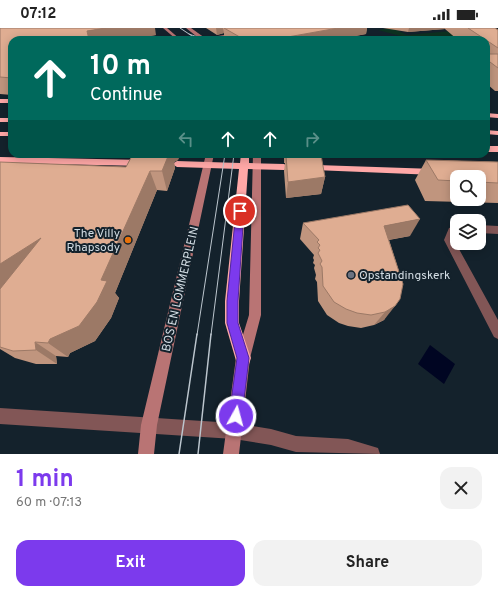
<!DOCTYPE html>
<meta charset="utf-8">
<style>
:root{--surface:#fff;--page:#f2f2f2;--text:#222;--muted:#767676;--accent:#7c3aed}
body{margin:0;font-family:Overpass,sans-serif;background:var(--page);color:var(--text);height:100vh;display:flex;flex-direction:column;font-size:15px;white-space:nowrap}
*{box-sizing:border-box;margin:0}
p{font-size:13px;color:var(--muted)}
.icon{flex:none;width:22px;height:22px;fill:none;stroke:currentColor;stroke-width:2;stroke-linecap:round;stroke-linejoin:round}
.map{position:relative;height:426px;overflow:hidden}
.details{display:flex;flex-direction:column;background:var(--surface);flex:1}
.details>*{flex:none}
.hud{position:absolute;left:8px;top:8px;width:482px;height:122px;border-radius:12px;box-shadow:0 2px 10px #0003;background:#00695c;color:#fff;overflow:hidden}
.fabs{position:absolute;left:450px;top:142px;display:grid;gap:8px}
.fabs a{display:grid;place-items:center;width:36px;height:36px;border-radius:8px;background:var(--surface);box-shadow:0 2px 10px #0003;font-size:20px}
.pin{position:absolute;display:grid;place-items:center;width:34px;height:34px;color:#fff;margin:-17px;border:2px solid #fff;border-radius:50%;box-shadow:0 1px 4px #0007}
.me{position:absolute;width:44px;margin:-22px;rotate:7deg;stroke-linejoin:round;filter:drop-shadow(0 0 3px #0008)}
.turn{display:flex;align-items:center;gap:14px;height:84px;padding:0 16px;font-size:18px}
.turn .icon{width:52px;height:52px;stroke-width:2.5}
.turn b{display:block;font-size:28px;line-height:34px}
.lanes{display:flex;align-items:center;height:38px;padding:0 16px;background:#0003;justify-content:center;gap:20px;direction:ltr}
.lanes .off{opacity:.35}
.round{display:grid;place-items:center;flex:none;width:42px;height:42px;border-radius:12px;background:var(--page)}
.head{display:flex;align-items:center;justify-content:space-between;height:68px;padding:0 16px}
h1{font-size:24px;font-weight:700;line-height:30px;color:var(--accent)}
.action{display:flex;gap:8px;margin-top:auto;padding:8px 16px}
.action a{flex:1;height:46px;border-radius:12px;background:var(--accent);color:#fff;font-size:16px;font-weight:700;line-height:46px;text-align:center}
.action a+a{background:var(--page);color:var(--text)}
.status{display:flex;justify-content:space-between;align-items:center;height:28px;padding:0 20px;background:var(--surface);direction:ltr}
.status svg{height:11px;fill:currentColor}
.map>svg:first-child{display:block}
.green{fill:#0d3221}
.water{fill:#000522}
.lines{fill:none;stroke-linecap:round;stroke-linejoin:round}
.street{fill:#825656;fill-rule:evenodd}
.secondary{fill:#b97474;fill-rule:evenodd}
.highway{fill:#ffa8a7;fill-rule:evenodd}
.tram-far1{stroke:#bcc6ce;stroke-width:1}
.tram{stroke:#bcc6ce;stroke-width:1.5}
.wall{fill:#c0957e;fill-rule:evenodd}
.shaded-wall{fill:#9c7966}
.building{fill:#dfad92;stroke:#9c7966}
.route{fill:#7c3aed;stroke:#51269a}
.food-dot{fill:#e8710a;stroke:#14222c;stroke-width:1.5}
.worship-dot{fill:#6b7280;stroke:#14222c;stroke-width:1.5}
.labels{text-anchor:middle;stroke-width:4;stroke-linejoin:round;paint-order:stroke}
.poi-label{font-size:12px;fill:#d3dde4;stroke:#14222c;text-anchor:end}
.street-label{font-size:12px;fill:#d3dde4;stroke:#14222c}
</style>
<div class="status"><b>07:12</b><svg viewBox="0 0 49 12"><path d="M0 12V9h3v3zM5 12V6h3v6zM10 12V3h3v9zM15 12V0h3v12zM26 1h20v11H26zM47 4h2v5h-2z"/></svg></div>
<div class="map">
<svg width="498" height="426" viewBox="0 0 498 426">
<rect width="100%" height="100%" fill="#14222c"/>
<!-- green -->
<polygon class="green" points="392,0 407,7 463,2 486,12 415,12 378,2"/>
<!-- water -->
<polygon class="water" points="430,317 455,336 444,356 418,336"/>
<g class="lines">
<!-- street -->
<g class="street">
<polygon points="479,197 498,198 498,206 479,205"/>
<polygon points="457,198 457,206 454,212 498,292 498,311 494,309 444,212 449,200"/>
<polygon points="0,380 234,395 271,401 296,408 348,411 378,420 380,426 296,424 271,417 234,411 0,396"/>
</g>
<!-- secondary -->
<g class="secondary">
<polygon points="163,0 167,0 181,12 177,12"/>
<polygon points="186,0 191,0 205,10 237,5 239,6 210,12 201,12"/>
<polygon points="206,126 214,126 157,397 154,426 138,426 141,397"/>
<polygon points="253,126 261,126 261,287 250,330 239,426 223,426 236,330 249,287"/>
</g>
<!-- highway -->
<g class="highway">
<rect x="0" y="71" width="12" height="4"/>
<polygon points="486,85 498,86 498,90 486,89"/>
<rect x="0" y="90" width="12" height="4"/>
<polygon points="486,102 498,103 498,107 486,106"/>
<rect x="0" y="104" width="12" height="4"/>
<rect x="486" y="118" width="12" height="6"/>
<polygon points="241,126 249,126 249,135 284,136 289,139 284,142 248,141 239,273 239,295 251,330 249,336 243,338 237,336 225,295 225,273 239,141 177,139 172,136 177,133 240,135"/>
<polygon points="0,129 145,132 150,135 145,138 0,135"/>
<polygon points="317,137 435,141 440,144 435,147 314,142 312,140"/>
</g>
<!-- tram-far1 -->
<g class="tram-far1">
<polyline points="180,0 192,8"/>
<polyline points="189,6 203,11 226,11"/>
<polyline points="221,12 236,9"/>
<polyline points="197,307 225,126"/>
<polyline points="211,307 234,126"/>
</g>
<!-- tram -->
<g class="tram">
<polyline points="179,426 197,306"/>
<polyline points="198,426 211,306"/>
</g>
</g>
<!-- wall -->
<g class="wall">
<polygon points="0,0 156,7 124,12 12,12 12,67 0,66"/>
<polygon points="206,0 367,0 366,6 334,12 225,12 224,11 224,5 217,7"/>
<polygon points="383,0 495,0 498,2 498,63 495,63 486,55 486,12 458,12 445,1 408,4"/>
<polygon points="133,126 180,126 178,132 174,134 175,140 167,163 157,162 115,265 119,270 111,290 95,313 70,325 68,329 56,328 57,336 36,336 15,330 0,321 0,134 126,139"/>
<polygon points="284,126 318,126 318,127 325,149 321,166 286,170 284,143 285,135 284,135"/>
<path d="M426,132L498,134V175L425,173L415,152ZM457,149H479V171H457Z"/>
<polygon points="303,195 410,208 389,212 403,256 384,292 374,297 361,300 348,298 339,295 327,287 318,273 317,254 315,251 316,247 314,240 315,237 313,235 314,232 313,230 314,227 300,211"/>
</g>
<!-- shaded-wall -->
<g class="shaded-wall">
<polygon points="106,0 155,0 156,7 124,12 89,12 87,3"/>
<polygon points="216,0 223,0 224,5 217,7"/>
<polygon points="338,0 367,0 366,6 334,12 271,12"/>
<polygon points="409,0 445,0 445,1 408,4"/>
<polygon points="168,126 180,126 178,132 174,134 175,140 167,163 162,143"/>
<polygon points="150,143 157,162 115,265 119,270 111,290 95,313 70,325 68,329 48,315 50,311 101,252"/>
<polygon points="325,149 321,166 286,170 288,154"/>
<polygon points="420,191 410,208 376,214 384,198"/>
<polygon points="41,210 0,268 0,236"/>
<polygon points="395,278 384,292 374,297 385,284"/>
<polygon points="35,314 56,328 57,336 36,322"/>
</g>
<!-- building -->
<g class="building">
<polygon points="0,0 106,0 87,3 89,12 12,12 12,50 0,49"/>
<polygon points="224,0 338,0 271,12 245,12"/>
<polygon points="468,0 495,0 498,2 498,20"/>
<polygon points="486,26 498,26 498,40 486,31"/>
<polygon points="133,126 169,126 162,143 150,143 101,252 107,253 97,274 79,298 50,311 48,315 35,314 36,322 13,323 0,319 0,261 41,210 0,236 0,134 126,139"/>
<polygon points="288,126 316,126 316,127 321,127 325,149 288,154 286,127"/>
<polygon points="426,132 498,134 498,155 479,154 479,149 457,149 457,153 438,152"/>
<polygon points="408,177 420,191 384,198 403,256 400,271 395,278 385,284 371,287 357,285 346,281 334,274 323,258 322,239 320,236 322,233 318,225 320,222 318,220 320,217 317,214 319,212 303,195"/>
</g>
<!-- route -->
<polygon class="route" points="240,180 244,183 238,273 238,295 249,330 242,388 240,393 236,395 231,393 229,388 237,330 227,295 227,273 236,183"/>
<!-- markers -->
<circle class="food-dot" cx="128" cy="212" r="4"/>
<circle class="worship-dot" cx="351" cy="247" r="4"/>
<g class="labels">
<!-- poi labels -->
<g class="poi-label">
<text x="120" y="209">The Villy<tspan x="120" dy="14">Rhapsody</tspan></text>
<text x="359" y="251" text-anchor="start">Opstandingskerk</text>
</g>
<!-- street labels -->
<g class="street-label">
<text transform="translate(180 261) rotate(-77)" y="4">BOS EN LOMMERPLEIN</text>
</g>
</g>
</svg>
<div class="fabs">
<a><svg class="icon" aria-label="search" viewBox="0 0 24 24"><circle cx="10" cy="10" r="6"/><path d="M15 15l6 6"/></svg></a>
<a><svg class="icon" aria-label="layers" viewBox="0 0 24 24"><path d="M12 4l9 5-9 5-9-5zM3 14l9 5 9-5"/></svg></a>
</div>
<div class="pin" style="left:240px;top:183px;background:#d93025"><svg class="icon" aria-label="arrive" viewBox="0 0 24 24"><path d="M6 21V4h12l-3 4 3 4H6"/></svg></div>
<svg class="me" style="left:236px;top:388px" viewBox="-20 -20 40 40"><circle r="17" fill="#7c3aed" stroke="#fff" stroke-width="3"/><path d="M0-11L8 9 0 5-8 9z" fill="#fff"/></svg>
<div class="hud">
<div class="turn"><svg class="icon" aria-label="ahead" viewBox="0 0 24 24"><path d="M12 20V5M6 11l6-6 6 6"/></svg><div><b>10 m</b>Continue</div></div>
<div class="lanes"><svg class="icon off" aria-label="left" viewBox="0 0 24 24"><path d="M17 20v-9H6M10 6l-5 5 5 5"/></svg><svg class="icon" aria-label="ahead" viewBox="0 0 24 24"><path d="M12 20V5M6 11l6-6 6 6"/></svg><svg class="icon" aria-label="ahead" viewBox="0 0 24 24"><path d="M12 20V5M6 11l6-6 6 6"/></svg><svg class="icon off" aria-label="right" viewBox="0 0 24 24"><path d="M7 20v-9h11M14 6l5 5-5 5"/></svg></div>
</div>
</div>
<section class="details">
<div class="head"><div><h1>1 min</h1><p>60 m · 07:13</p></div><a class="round"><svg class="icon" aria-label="close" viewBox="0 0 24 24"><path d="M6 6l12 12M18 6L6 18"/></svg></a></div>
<div class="action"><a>Exit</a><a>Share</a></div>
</section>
